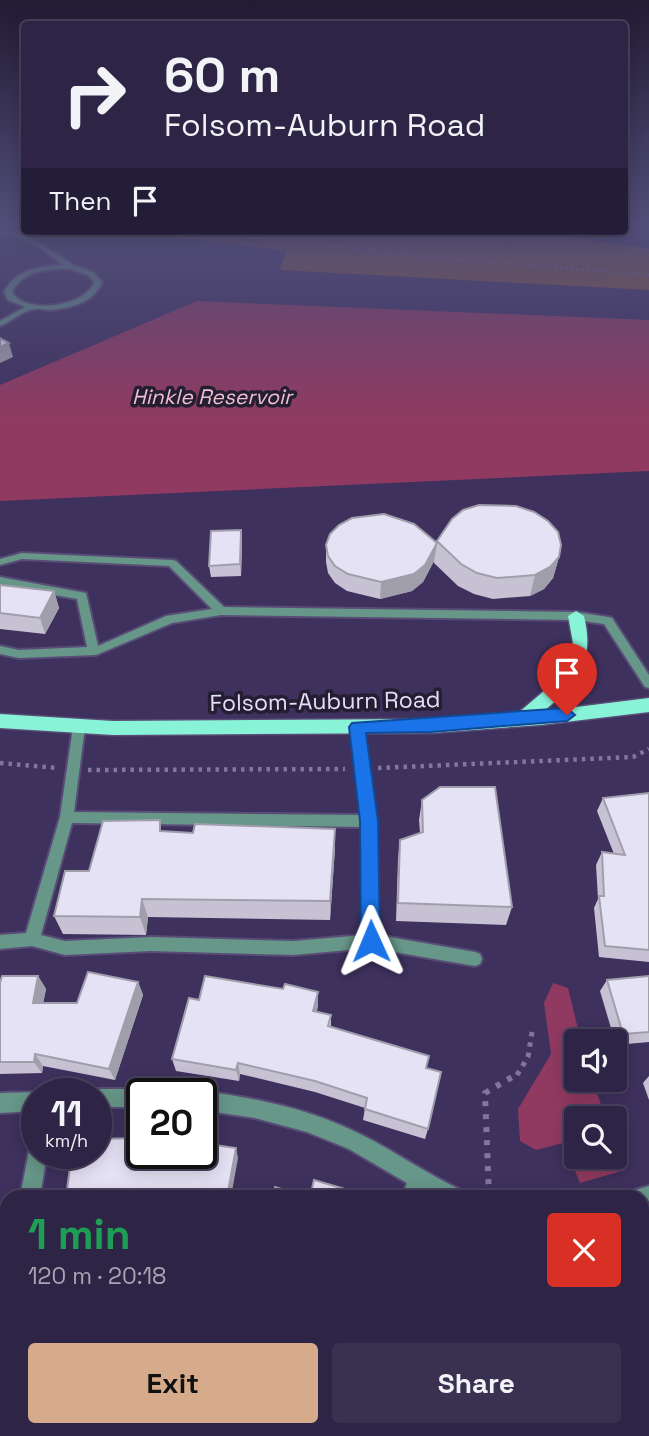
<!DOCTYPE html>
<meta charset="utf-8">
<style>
:root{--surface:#2e2546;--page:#3a3151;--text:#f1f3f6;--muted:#a7a5b3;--line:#49425f;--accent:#d6ab8b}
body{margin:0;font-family:"Space Grotesk",sans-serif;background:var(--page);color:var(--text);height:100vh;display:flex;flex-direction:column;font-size:26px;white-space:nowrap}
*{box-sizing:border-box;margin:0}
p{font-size:23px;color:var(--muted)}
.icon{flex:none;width:38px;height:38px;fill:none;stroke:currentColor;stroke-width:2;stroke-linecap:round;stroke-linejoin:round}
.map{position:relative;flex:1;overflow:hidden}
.details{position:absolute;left:0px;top:1190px;width:649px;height:247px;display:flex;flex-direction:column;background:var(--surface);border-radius:21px 21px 0 0;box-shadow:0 4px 18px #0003,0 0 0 2px var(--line)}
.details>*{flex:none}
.hud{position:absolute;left:21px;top:21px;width:607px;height:214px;border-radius:7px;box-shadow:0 4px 18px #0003,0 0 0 2px var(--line);background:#2e2546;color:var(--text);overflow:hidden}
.fabs{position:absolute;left:564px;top:1029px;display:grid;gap:14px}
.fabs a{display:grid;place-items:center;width:63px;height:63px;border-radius:7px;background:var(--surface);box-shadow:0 4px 18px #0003,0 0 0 2px var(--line);font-size:35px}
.speed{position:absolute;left:21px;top:1078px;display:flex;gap:14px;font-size:35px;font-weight:700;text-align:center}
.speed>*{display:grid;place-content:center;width:91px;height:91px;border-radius:50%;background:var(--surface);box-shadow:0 4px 18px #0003,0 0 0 2px var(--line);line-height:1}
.speed small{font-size:18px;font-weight:400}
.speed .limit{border:4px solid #111;border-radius:10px;background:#fff;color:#111}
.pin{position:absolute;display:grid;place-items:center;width:60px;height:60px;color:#fff;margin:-72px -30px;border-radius:50% 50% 50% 0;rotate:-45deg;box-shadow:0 0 7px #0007}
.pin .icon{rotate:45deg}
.me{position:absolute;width:77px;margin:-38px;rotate:359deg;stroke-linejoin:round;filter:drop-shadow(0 0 5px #0008)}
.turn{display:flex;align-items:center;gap:24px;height:147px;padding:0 28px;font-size:32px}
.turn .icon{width:91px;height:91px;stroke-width:2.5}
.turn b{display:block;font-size:49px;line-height:60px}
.then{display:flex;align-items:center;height:66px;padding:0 28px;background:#0003;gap:14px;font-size:26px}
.round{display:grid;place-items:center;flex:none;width:74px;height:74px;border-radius:7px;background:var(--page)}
.overview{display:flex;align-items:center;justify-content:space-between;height:119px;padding:0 28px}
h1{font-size:42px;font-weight:700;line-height:52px;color:#1e9e55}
.action{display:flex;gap:14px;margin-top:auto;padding:14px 28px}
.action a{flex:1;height:80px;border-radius:7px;background:var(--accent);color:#111;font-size:28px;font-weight:700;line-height:80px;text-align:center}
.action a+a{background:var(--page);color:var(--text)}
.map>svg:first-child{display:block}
.green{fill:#8b5834}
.water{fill:#913a61}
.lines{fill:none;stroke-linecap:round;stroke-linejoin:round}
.service-casing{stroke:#594d77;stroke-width:4}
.minor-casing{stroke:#594d77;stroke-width:4}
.primary-casing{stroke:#594d77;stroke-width:3}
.path-far3{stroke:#81769d;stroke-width:2.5;stroke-dasharray:2 3.5;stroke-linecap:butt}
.path-far2{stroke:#81769d;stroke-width:4.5;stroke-dasharray:3.5 5;stroke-linecap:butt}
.path-far1{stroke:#81769d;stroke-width:5;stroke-dasharray:4.5 6;stroke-linecap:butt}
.path{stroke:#81769d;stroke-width:6;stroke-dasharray:5 8;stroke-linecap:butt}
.service{fill:#669789;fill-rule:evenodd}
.minor{fill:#669789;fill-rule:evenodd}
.primary{fill:#89f3d8;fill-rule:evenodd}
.wall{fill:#c6c2d3}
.shaded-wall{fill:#a19eac}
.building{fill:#e6e2f5;stroke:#a19eac;stroke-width:2}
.route{fill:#1a73e8;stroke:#114b97;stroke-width:2}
.labels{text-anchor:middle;stroke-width:7;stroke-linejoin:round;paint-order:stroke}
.far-water-label{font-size:21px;font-style:italic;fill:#f1bed0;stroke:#231e32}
.street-label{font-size:23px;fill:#e4defa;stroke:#231e32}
</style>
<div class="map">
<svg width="649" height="1436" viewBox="0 0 649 1436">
<rect width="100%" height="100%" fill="#3e315e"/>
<!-- green -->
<polygon class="green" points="124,231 535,231 649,249 649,290 280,270 286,251"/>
<!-- water -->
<g class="water">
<polygon points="197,301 649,320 649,471 0,501 0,385"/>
<polygon points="553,983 568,988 581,1041 576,1041 576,1080 592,1080 606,1118 576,1118 576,1157 614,1157 614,1140 625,1170 580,1183 563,1143 536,1150 520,1141 518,1109 551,1054 544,1003"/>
<polygon points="642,1252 649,1255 649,1436 635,1436 631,1430 642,1430"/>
</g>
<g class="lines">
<!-- service casing -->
<g class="service-casing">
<g id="service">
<path d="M0,231H9L30,237L73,265L93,272L102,282C95,302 71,308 51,310C46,310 40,308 35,309C23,310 11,322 0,326V321L25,307L8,300L4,292C16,269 39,266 63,265C44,250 25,234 0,235ZM70,269L88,275L94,282C86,307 25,315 12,292C23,270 48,269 70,269Z"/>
<polygon points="22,553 172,560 176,561 224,607 576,612 608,617 612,618 649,675 649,688 645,687 604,624 576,620 221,615 172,623 96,655 19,658 0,654 0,646 19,650 87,647 77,599 0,585 0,577 86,593 98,646 166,616 212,609 169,566 22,559 0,565 0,559"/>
<path d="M79,722L83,724L85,727L74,812L362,815L352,727L354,724H362L376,821L378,935L475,952L480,954L482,959L480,964L475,966L371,948L293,955L151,951L65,955L32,946L0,949V935L26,933L60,817L73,727L75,724ZM72,823L362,827L364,935L293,941L151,937L65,941L41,935Z"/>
</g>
</g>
<!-- minor casing -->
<g class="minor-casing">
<g id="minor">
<polygon points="96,1089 142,1089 150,1094 142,1094 142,1107 96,1107 96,1094 88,1094"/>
<path d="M201,1091C257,1098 311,1109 362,1135C396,1152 427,1174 461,1190L464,1197H432L424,1193L422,1197H402L407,1183L349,1149L307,1132L255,1118L201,1110V1094H194Z"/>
<polygon points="37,1092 42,1094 37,1094 37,1111 0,1113 0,1093"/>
<polygon points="37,1143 37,1153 47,1153 40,1197 20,1197 30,1146"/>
<polygon points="649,1186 649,1206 642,1207 642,1197 632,1197 635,1190"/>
<polygon points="7,1269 7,1307 0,1310 0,1272"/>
<polygon points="395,1430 419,1430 420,1436 396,1436"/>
</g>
</g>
<!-- primary casing -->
<g class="primary-casing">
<path id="primary" d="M576,611L584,616C595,661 578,682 544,711L649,698V712L540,725L431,733L113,735L0,728V714L113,721L431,719L518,713L544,691L567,664L573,643L568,616Z"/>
</g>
<!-- path-far3 -->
<polyline class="path-far3" points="199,231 424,257 649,275"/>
<!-- path-far2 -->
<g class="path-far2">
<polyline points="0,763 58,768"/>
<polyline points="378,768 633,757 649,749"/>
<polyline points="88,770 345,769"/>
</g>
<!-- path-far1 -->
<polyline class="path-far1" points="517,1075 528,1057 532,1032"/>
<!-- path -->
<g class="path">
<polyline points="489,1197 485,1093 519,1073"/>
<polyline points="642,1240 649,1239"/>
<polyline points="600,1430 604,1436"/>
</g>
<!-- service -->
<use href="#service" class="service"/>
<!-- minor -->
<use href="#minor" class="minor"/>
<!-- primary -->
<use href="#primary" class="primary"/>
</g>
<!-- wall -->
<g class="wall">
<polygon points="241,530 242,542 241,576 211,577 209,566"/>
<polygon points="437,541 559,557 553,578 544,589 530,596 493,599 474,594 458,586 434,563 434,561 423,582 412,591 380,599 347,591 335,583 328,573 326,562 326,545 437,543"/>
<polygon points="0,585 54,591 59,608 45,634 0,629"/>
<polygon points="649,793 649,962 599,957 594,908 598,899 596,865 602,852 614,854 597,811 603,798"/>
<polygon points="422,800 512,907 506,925 396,921 398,859 400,840 420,833 419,820"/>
<polygon points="163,831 335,848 330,920 148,917 146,935 63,934 54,916 89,871"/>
<polygon points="38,976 46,989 43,1003 77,1003 138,982 143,995 115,1080 43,1066 42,1073 0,1074 0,983"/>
<polygon points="649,976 649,1042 616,1045 600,991 607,980"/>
<polygon points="283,989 318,992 318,1005 317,1011 331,1015 331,1027 426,1068 428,1129 425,1139 363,1120 365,1108 315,1092 240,1074 239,1081 176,1071 172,1059 199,1000"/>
<polygon points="649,1076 649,1100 643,1083"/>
<polygon points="446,1430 563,1430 564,1436 447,1436"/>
</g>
<!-- shaded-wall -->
<g class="shaded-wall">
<polygon points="9,343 13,357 0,363 0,347"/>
<polygon points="241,530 242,542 241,576 240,564"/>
<polygon points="437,544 434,561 423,582 412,591 380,599 381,582"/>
<polygon points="559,557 553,578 544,589 530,596 535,575"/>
<polygon points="54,591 59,608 45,634 40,618"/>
<polygon points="335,829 335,848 330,920 330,901"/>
<polygon points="142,899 148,917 146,935 140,917"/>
<polygon points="38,976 46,989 41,1015 33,1003"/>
<polygon points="138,982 143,995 115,1080 109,1069"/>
<polygon points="318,992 318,1005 314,1023 313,1011"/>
<polygon points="35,1054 43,1066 42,1073 34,1062"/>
<polygon points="238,1063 240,1074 239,1081 236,1070"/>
<polygon points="236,1148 238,1158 231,1197 227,1197"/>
<polygon points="221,1430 225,1430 224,1436 221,1436"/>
</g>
<!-- building -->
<g class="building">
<polygon points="0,338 9,343 0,347"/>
<polygon points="479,505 516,506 534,512 548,521 558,532 561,545 559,557 550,567 535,575 497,578 477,573 461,564 437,541 452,519 463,510"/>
<polygon points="384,514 414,524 437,543 425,565 414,574 381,582 348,574 335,566 328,556 326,545 330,534 339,525 352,518"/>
<polygon points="241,530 240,564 209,566 211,531"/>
<polygon points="0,585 54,591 40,618 0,613"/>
<polygon points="440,787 495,787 512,907 398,903 400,840 423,832 422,800"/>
<polygon points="649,793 649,950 605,946 599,896 604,896 602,852 625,855 603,798"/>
<polygon points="160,820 160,831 193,833 195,824 335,829 330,901 142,899 140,917 54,916 65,871 89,871 103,821"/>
<polygon points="88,972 138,982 109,1069 35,1054 34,1062 0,1062 0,983 2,976 38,976 33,1003 77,1003"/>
<polygon points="205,976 283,989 285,984 318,992 313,1011 331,1015 328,1026 429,1056 426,1068 441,1072 428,1129 365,1109 367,1098 315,1081 238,1063 236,1070 172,1059 189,998 199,1000"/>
<polygon points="649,976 649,1032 623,1034 607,980"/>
<polygon points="142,1138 142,1153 201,1153 201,1143 236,1148 227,1197 66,1197 72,1153 96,1153 96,1139"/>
<polygon points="314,1180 369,1196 369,1197 310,1197"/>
<polygon points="275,1187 307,1197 272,1197"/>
<polygon points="7,1344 7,1401 0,1399 0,1377"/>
<polygon points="161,1430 221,1430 221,1436 160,1436"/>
<polygon points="260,1430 369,1430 368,1436 259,1436"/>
<polygon points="451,1430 563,1430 564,1436 452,1436"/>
</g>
<!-- sky -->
<linearGradient id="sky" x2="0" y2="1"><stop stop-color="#221b34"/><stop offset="0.53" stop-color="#524e79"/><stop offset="1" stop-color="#524e79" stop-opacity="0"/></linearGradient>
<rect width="649" height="425" fill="url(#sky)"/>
<!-- route -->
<polygon class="route" points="567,708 575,715 567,721 431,732 366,733 378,821 380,941 377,947 371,950 364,947 361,941 360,821 349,727 352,723"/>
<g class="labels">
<!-- far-water labels -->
<g class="far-water-label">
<text x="212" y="404">Hinkle Reservoir</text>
</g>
<!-- street labels -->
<g class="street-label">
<text transform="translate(325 701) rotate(-1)" y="8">Folsom-Auburn Road</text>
</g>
</g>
</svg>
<div class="fabs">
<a><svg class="icon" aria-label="sound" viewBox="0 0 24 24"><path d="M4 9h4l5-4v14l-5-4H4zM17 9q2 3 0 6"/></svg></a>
<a><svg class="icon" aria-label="search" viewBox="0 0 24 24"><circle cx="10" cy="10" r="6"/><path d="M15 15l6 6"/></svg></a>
</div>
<div class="speed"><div>11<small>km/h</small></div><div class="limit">20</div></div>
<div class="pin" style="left:567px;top:715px;background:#d93025"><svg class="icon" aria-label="arrive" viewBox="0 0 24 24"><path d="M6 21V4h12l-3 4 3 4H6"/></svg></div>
<svg class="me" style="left:371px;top:941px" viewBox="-20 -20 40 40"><path d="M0-17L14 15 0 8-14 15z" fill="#1a73e8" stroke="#fff" stroke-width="4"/></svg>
<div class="hud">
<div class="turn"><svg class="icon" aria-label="right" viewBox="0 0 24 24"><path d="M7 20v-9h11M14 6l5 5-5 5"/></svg><div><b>60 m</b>Folsom-Auburn Road</div></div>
<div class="then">Then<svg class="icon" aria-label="arrive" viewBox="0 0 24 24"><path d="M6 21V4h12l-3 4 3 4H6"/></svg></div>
</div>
<section class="details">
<div class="overview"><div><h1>1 min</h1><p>120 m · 20:18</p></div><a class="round" style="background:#d93025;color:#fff"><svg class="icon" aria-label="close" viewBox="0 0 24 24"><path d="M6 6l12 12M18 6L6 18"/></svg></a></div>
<div class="action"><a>Exit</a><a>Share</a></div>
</section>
</div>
